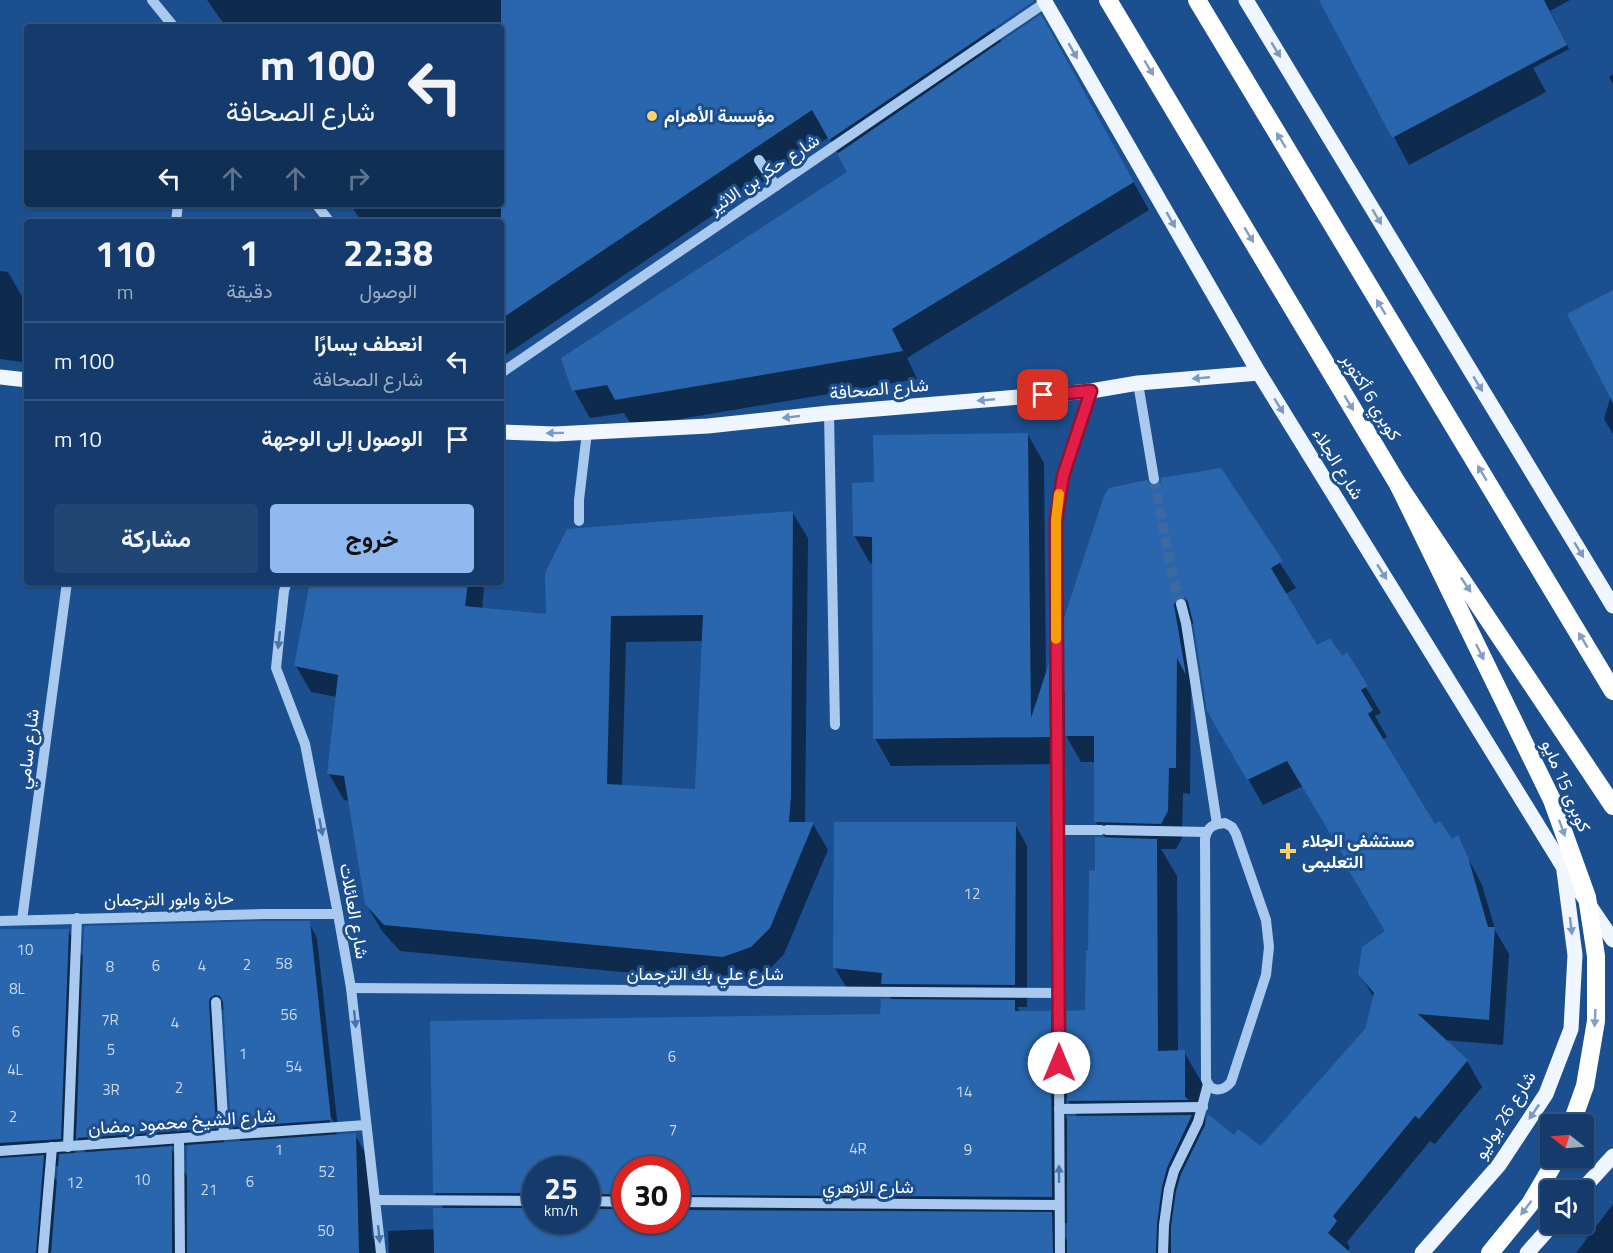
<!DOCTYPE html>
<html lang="ar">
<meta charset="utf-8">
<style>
:root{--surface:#143b6b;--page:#214673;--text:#f1f3f6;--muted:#9dadc1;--line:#33557e;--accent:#90b9f0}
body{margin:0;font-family:"Titillium Web",Vazirmatn,sans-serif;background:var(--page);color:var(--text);direction:rtl;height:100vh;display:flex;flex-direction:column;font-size:22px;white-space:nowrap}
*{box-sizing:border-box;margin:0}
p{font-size:20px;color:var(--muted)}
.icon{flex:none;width:33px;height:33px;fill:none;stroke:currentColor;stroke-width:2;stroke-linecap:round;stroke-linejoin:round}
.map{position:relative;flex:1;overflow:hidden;direction:ltr}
.panel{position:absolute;left:24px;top:219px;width:480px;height:366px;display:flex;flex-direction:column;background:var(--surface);border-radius:6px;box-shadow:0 2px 4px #0004,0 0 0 2px var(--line);direction:rtl}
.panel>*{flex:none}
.guide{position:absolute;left:24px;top:24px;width:480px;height:183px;border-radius:6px;box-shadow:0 2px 4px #0004,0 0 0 2px var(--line);direction:rtl;background:#143b6b;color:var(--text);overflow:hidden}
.needle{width:39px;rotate:287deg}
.controls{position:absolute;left:1540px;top:1114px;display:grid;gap:12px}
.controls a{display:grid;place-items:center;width:54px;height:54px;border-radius:6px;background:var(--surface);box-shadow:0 2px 4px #0004,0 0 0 2px var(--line);font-size:30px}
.speed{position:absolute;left:522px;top:1156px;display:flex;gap:12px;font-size:30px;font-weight:700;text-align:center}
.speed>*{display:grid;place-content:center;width:78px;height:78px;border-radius:50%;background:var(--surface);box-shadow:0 2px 4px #0004,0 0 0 2px var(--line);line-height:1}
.speed small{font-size:15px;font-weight:400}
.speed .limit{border:9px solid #d22;background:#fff;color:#111}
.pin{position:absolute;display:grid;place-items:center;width:51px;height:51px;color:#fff;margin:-26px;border-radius:12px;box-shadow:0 3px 9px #0006}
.me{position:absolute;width:66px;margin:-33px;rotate:0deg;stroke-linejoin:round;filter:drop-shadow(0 0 4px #0008)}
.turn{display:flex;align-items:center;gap:21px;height:126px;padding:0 30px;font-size:27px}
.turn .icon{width:78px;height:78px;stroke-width:2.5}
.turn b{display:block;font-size:42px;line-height:51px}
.lanes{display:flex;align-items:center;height:57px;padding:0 30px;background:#0003;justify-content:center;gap:30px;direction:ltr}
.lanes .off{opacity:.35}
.eta{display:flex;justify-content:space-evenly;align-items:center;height:102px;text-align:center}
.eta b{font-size:36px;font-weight:700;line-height:42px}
.primary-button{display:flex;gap:12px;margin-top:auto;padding:12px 30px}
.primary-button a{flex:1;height:69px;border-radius:6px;background:var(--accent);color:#111;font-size:24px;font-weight:700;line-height:69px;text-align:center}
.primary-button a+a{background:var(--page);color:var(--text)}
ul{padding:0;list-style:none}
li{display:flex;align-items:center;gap:18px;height:78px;padding:0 30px;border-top:2px solid var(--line)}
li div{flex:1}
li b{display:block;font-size:22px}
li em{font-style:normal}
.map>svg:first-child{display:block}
.shadow{fill:#0007;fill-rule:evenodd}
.building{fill:#2a66ad;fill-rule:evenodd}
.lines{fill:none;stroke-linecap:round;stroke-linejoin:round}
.minor-tunnel{stroke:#3d69a0;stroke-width:10;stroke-dasharray:10 5;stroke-linecap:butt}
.minor{stroke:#a9c9ee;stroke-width:10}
.major{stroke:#f0f6ff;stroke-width:15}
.highway{stroke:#fff;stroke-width:18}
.highway-bridge{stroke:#fff;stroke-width:18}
.oneway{fill:#7b9ac1}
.oneway2{fill:#829ec1}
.oneway3{fill:#4674ac}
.route-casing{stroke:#92132f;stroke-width:15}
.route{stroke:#e11d48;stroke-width:10}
.slow{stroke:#f59e0b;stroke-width:10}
.poi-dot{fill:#ffd166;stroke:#1b4f8f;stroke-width:2}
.labels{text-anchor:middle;stroke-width:6;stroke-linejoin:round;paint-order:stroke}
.number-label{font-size:15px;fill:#cad9ea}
.poi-label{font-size:18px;font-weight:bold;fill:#fff;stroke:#1b4f8f;text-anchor:start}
.street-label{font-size:18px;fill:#fff;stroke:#1b4f8f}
</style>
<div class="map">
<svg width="1613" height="1253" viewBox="0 0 1613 1253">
<rect width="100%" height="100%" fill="#1b4f8f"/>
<!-- shadow -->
<g class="shadow">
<polygon points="207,0 977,0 1008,53 1062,54 1149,210 907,358 917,379 633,427 624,413 590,418 574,390 849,173 829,137 501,358 501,222 362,222 350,204 501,204 501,27 226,27"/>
<polygon points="1321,0 1570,0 1550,11 1569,49 1533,68 1546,92 1409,165"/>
<polygon points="1613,74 1613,84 1609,77"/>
<polygon points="0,271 8,272 24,300 22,362 0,359"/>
<polygon points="1613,291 1613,434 1604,419 1611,396"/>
<path d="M1028,435L1044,463L1046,677L1050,667L1066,695L1150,487L1156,488L1220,470L1296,588L1285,594L1316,647L1341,658L1346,654L1381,713L1375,716L1387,737L1382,740L1434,826L1451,841L1457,837L1482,885L1496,932L1509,954L1503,1045L1444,1040L1467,1061L1482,1087L1435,1144L1430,1141L1347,1242L1350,1248L1347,1253H389L388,1231L435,1229L444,1209L434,1192L882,1015L893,1001L888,994L848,990L835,968L1015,824L1027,846V1007H1017L1021,1013L1050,1012L1068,1043L1086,1012L1096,872L1106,839L1096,822V762H1081L1065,734V764L891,766L875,738L873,564L870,563L854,535L875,484ZM1195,621L1209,710L1263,805L1303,786L1387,932L1360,974L1374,998L1366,1030L1261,1148L1205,1127V1088L1184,1052H1178L1177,876L1161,849H1176L1182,838L1183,793L1190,794L1191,680L1188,629ZM1066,1097L1078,1118H1066ZM536,1170H586V1221H536ZM626,1170H676V1221H626ZM1057,1223H1069V1244Z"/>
<path d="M792,512L808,538L805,824H813L828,850L784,954L766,973L739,983L400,951L382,931L366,904L350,801L344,800L329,774L337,697L311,692L296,666L312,582H480L484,589L482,609L548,616ZM703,641L696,791L622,786L626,642Z"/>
<path d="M309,923L317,938L338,1129L328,1113L326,1114L338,1136L355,1135L370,1161L372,1236L382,1253H0V929L68,930L84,959ZM224,1009L232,1127L242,1143L224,1144L216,1018L217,1013ZM76,1136L87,1154L75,1155ZM188,1145V1178L170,1146ZM59,1166L58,1183L49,1167Z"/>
<polygon points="1613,1204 1613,1253 1576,1253"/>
</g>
<!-- building -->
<g class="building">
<polygon points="501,0 1033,0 1034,1 829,140 812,110 501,319"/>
<polygon points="1319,0 1544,0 1567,45 1392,138"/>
<polygon points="1041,14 1134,182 892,329 903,351 615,400 607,385 572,391 561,358 847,172 837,154"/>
<polygon points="1613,290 1613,403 1567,314"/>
<polygon points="1028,433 1031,718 1049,663 1050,737 873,739 872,537 853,536 852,483 874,482 873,435"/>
<polygon points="1221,468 1283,561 1271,568 1317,645 1330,638 1342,656 1347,652 1368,686 1361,690 1373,710 1368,714 1435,824 1440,821 1452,839 1458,835 1468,857 1488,927 1495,927 1489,1020 1418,1014 1468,1060 1419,1119 1415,1116 1333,1216 1337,1221 1328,1233 1351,1253 1171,1253 1171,1226 1176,1191 1181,1174 1205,1125 1208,1114 1234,1135 1238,1129 1261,1146 1365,1029 1374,993 1358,974 1362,947 1385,931 1349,871 1351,869 1287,761 1247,780 1207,711 1193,622 1188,602 1184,597 1176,598 1174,605 1186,675 1177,658 1176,768 1169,768 1168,811 1161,824 1094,822 1094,736 1065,736 1064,618 1104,496 1109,488 1147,480 1151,486 1156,486 1161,482 1161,478"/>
<path d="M793,511L791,796L789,822H814L770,928L751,947L723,957L384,925L365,904L344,776L327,774L338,675L294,666L310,582H468L465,606L546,614L545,573L567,529ZM703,615L695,789L607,784L611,616Z"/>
<polygon points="834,822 1016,822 1015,985 881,984 882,973 833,968"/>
<polygon points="1095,837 1157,839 1158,1051 1185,1050 1185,1097 1189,1100 1067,1101 1066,1011 1085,1010 1086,951 1088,951 1089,870 1095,871"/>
<polygon points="263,921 310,921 331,1120 231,1127 223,1002 220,996 215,995 210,998 209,1002 216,1128 76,1138 84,926"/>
<polygon points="0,929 69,929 61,1139 0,1143"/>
<polygon points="881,999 1015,1000 1015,1011 1051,1011 1052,1197 676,1195 676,1170 626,1170 626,1194 586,1194 586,1170 536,1170 536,1193 433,1193 430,1021 880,1014"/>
<polygon points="1192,1115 1167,1168 1162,1187 1157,1224 1156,1253 1067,1253 1067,1116"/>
<polygon points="356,1133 359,1253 187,1253 187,1145"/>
<polygon points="172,1146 172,1253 51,1253 59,1154"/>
<polygon points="44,1155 36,1253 0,1253 0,1158"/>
<polygon points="433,1208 536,1208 536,1221 586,1221 586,1209 626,1209 626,1221 676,1221 676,1210 1052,1212 1053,1253 434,1253"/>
</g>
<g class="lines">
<!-- minor-tunnel -->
<polyline class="minor-tunnel" points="1154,479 1173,578 1181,604"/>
<!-- minor -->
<g class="minor">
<polyline points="152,0 174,27"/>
<polyline points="759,160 776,186"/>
<polyline points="316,204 330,222"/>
<polyline points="176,222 178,204"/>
<polyline points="501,373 1046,2"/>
<polyline points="1138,383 1154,479"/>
<polyline points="829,413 835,725"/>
<polyline points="579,521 579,500 587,432"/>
<polyline points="287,582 284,591 276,668 305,744 338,914 351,988 381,1253"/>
<polyline points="1181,604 1186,623 1217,824"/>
<path d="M1225,823L1232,827L1236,834L1266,920L1269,947L1266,975L1231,1082C1223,1092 1210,1093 1206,1079L1205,839C1207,827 1213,824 1225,823Z"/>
<polyline points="1058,830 1101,830"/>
<polyline points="1107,830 1206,832"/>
<polyline points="22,920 67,582"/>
<polyline points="0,921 263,914 338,914"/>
<polyline points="351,988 1059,993"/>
<polyline points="216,1002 224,1135"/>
<polyline points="1059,1109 1203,1107"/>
<polyline points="179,1139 180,1253"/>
<polyline points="68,1147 77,918"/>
<polyline points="0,1151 366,1125"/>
<polyline points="375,1200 536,1201"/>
<polyline points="586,1201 626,1202"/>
<polyline points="676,1202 1059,1205"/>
<polyline points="43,1253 52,1147"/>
<polyline points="1060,1253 1056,520 1063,476 1091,391"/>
<polyline points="1163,1253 1164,1225 1169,1189 1174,1171 1198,1122 1208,1084"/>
</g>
<!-- major -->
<g class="major">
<polyline points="1044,0 1259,373 1564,868 1613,940"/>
<polyline points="1246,0 1613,606"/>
<polyline points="0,377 27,380"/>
<polyline points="501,432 555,434 708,426 829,413 1091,391 1138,383 1259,373"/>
<polyline points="1581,1191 1613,1156"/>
<polyline points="1422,1253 1499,1165 1546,1094 1571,1029 1575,955 1564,871"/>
<polyline points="1527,1253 1553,1224"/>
</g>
<!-- highway -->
<g class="highway">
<polyline points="1108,0 1399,486 1613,806"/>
<polyline points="1197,0 1613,691"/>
<polyline points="1490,1253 1530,1204 1557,1158"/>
</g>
<!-- highway-bridge -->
<polyline class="highway-bridge" points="1399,486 1552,800 1587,897 1596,956 1596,1021 1585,1086 1571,1125"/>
</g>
<!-- one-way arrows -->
<defs><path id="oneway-solid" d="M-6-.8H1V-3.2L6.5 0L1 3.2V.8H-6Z" transform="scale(1.5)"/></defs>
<g class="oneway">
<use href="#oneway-solid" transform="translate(1276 50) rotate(59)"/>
<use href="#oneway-solid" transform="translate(1073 51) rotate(60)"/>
<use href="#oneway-solid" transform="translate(1377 217) rotate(59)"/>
<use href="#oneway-solid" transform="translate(1171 220) rotate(60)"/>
<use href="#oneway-solid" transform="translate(1201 378) rotate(175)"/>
<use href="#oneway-solid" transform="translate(1478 384) rotate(59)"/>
<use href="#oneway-solid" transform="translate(986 400) rotate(175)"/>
<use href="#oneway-solid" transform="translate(1279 406) rotate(58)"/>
<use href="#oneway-solid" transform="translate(791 417) rotate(174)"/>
<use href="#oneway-solid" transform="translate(555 433) rotate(179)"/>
<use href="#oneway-solid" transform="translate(1579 550) rotate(59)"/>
<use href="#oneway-solid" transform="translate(1382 572) rotate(58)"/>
<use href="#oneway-solid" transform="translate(1571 926) rotate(83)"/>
<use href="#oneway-solid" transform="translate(1534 1112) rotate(124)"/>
</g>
<g class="oneway2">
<use href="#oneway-solid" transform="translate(1149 68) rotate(59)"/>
<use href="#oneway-solid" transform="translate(1281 140) rotate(-121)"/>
<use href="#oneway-solid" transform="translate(1249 235) rotate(59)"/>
<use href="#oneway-solid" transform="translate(1381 307) rotate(-121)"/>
<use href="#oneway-solid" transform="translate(1349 403) rotate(59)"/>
<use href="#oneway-solid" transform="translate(1482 473) rotate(-121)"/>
<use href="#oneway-solid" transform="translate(1466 585) rotate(56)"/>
<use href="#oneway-solid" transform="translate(1583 640) rotate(-121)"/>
<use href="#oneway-solid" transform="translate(1480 652) rotate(64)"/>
<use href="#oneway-solid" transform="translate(1562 828) rotate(70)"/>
<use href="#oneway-solid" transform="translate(1595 1018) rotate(93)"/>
<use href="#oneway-solid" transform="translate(1526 1208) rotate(127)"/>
</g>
<g class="oneway3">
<use href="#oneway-solid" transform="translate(279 640) rotate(96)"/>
<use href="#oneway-solid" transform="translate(321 827) rotate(79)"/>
<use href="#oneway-solid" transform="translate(355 1019) rotate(84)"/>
<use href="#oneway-solid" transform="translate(1059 1174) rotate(-90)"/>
<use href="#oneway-solid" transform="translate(379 1234) rotate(84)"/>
</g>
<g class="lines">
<!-- route casing -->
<g class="route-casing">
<polyline id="route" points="1043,395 1091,391 1063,476 1056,520 1059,1063"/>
</g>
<!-- route -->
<use href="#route" class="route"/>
<!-- slow -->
<polyline class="slow" points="1056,639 1056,520 1059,494"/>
</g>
<!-- markers -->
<g class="poi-dot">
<circle cx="652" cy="116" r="6"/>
<path d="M1285 842h6v6h6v6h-6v6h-6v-6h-6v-6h6z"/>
</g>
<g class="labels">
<!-- number labels -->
<g class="number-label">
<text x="972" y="899">12</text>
<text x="25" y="955">10</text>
<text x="284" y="969">58</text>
<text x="247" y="970">2</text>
<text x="156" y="971">6</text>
<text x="202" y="971">4</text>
<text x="110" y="972">8</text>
<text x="17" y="994">8L</text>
<text x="289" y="1020">56</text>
<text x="110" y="1025">7R</text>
<text x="175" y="1028">4</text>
<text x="16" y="1037">6</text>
<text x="111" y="1055">5</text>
<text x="243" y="1059">1</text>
<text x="672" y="1062">6</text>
<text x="294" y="1072">54</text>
<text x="15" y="1075">4L</text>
<text x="179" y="1093">2</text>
<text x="111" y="1095">3R</text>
<text x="964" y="1097">14</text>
<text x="13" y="1122">2</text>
<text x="673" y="1135">7</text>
<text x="858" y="1154">4R</text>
<text x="279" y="1155">1</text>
<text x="968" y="1155">9</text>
<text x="327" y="1177">52</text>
<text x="142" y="1185">10</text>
<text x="250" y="1187">6</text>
<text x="75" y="1188">12</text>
<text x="209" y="1195">21</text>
<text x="326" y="1236">50</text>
</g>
<!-- poi labels -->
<g class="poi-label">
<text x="664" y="122">مؤسسة الأهرام</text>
<text x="1302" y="847">مستشفى الجلاء<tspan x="1302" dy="21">التعليمى</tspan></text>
</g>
<!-- street labels -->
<g class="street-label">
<text transform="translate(764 174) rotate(-34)" y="6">شارع حكر بن الاثير</text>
<text transform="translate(879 389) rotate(-5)" y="6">شارع الصحافة</text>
<text transform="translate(1371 397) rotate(59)" y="6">كوبري 6 أكتوبر</text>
<text transform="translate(1338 464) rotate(58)" y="6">شارع الجلاء</text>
<text transform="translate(28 749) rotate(-83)" y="6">شارع سامي</text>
<text transform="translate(1566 786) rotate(67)" y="6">كوبرى 15 مايو</text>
<text transform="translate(169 899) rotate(-1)" y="6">حارة وابور الترجمان</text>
<text transform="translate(354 911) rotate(80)" y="6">شارع العائلات</text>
<text x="705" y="980">شارع علي بك الترجمان</text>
<text transform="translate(1505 1115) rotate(-58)" y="6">شارع 26 يوليو</text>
<text transform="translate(182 1122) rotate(-4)" y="6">شارع الشيخ محمود رمضان</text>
<text x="868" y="1193">شارع الازهري</text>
</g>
</g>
</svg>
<div class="controls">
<a><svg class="needle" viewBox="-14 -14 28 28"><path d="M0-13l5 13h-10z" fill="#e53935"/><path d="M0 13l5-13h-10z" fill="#9dadc1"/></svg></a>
<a><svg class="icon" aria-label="sound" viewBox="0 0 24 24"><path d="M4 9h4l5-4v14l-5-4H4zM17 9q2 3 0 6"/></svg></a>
</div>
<div class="speed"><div>25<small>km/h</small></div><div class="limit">30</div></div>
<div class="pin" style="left:1043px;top:395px;background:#d93025"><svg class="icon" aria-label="arrive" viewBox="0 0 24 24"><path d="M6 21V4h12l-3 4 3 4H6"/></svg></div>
<svg class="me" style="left:1059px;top:1063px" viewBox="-20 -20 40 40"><circle r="19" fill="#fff"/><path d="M0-13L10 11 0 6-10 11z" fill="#e11d48"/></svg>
<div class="guide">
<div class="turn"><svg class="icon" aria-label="left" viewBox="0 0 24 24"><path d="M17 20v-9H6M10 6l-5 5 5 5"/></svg><div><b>100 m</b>شارع الصحافة</div></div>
<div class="lanes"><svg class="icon" aria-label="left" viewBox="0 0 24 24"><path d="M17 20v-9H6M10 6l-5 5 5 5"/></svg><svg class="icon off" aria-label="ahead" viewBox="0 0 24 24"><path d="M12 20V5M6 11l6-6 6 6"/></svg><svg class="icon off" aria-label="ahead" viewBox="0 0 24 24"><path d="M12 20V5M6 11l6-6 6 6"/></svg><svg class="icon off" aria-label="right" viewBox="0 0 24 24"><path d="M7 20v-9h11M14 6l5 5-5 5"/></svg></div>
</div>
<section class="panel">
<div class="eta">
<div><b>22:38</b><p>الوصول</p></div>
<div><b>1</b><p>دقيقة</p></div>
<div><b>110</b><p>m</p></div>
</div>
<ul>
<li><svg class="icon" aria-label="left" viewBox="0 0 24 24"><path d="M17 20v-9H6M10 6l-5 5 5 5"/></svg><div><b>انعطف يسارًا</b><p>شارع الصحافة</p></div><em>100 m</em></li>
<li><svg class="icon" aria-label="arrive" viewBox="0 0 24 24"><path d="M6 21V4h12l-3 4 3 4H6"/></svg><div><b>الوصول إلى الوجهة</b></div><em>10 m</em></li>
</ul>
<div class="primary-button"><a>خروج</a><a>مشاركة</a></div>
</section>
</div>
